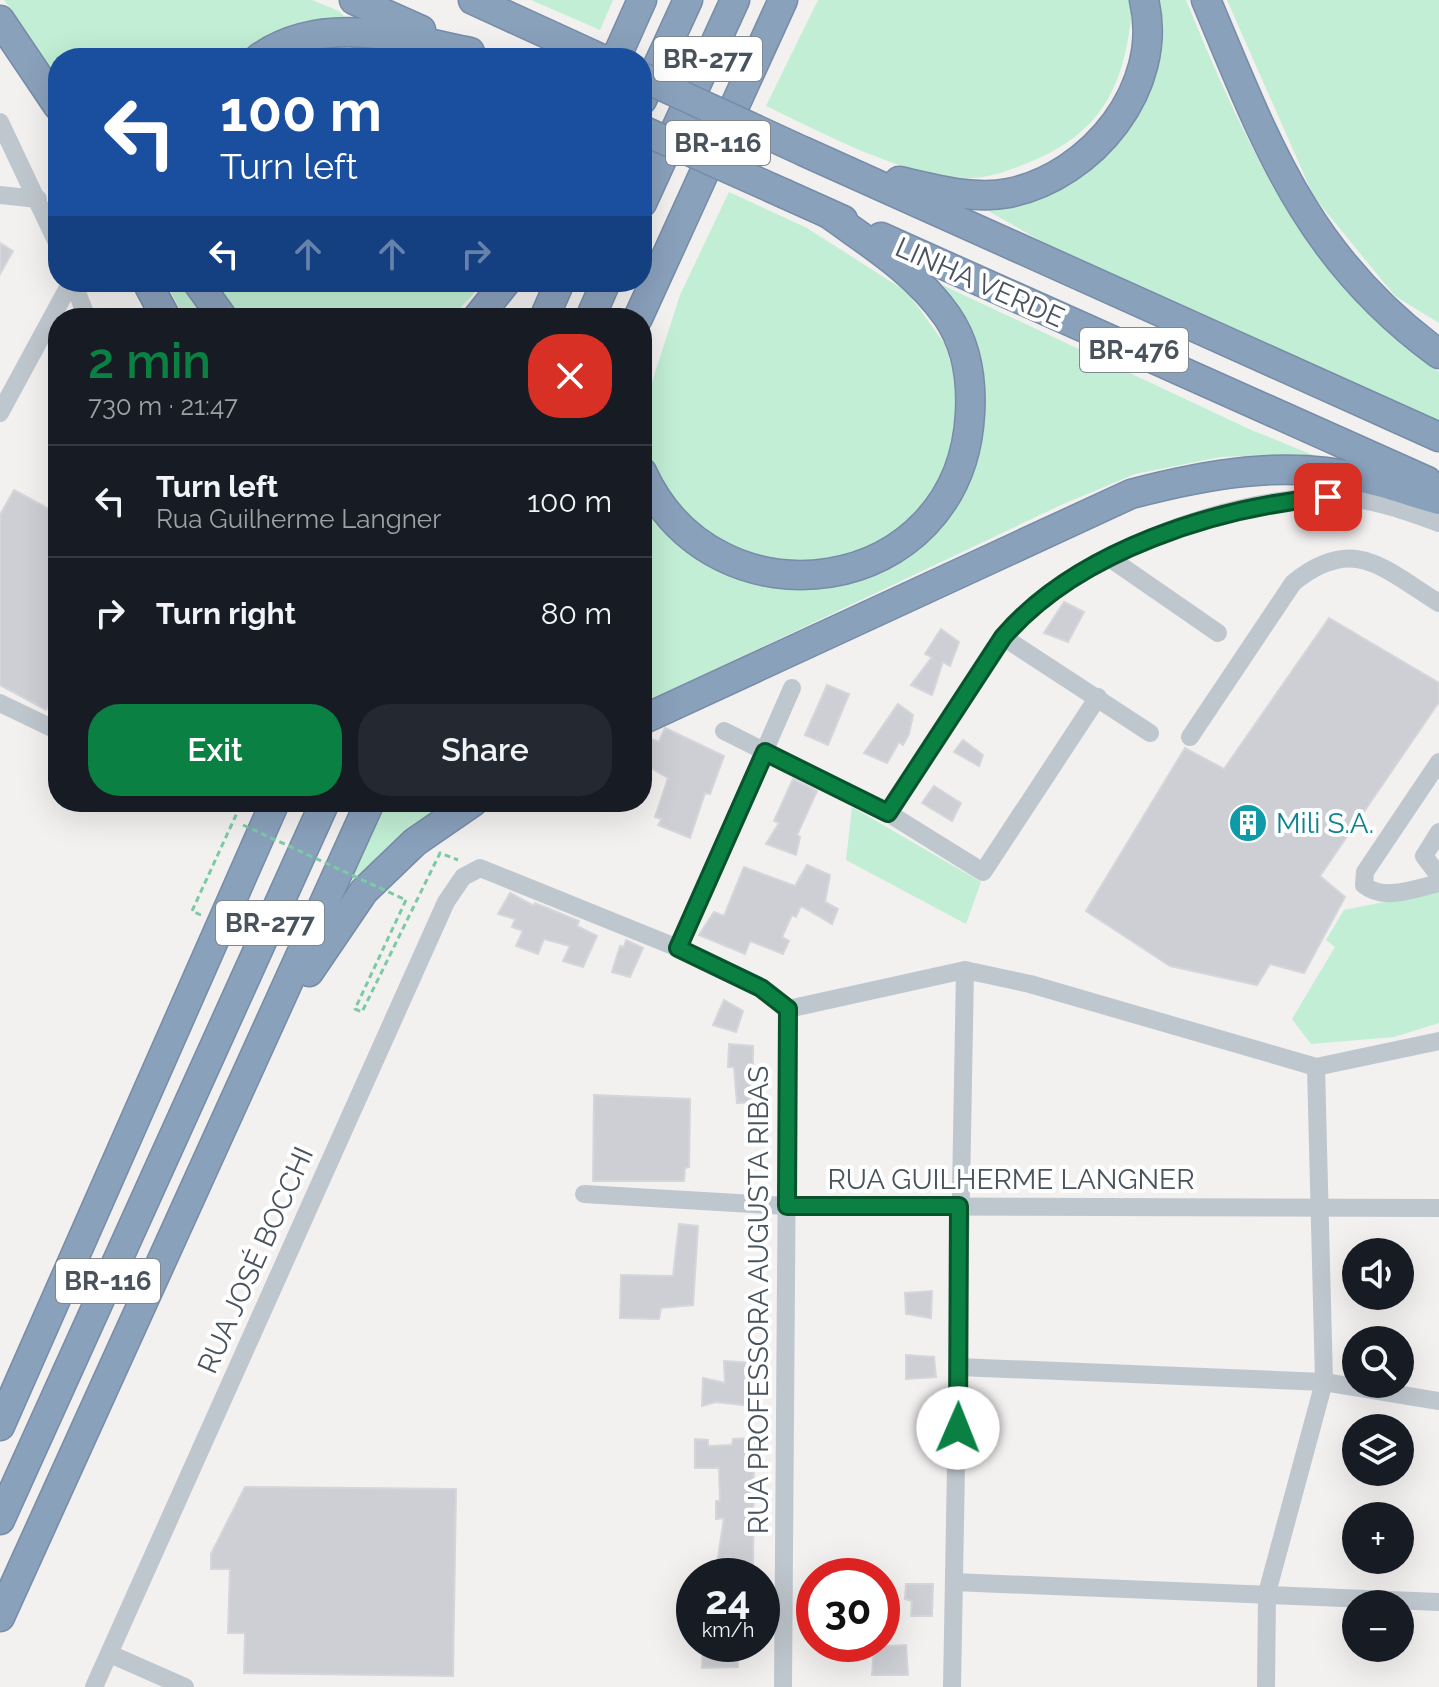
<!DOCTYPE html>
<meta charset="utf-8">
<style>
:root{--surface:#171b24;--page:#242831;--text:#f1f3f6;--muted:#9ea1a6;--line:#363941;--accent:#0b8043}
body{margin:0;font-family:Raleway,sans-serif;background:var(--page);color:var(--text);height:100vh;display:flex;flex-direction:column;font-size:30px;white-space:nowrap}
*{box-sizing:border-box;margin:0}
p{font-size:26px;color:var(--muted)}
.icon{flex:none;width:44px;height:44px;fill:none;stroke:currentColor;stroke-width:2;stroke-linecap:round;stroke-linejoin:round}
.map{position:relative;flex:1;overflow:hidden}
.details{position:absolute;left:48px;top:308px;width:604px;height:504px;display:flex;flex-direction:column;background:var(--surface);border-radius:32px;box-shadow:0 8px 32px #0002}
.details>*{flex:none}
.hud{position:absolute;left:48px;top:48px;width:604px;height:244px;border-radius:32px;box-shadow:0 8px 32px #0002;background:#1a4fa0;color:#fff;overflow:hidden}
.fabs{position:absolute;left:1342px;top:1238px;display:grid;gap:16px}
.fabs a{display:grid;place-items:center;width:72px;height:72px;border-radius:50%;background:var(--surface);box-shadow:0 8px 32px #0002;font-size:40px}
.speed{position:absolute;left:676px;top:1558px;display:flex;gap:16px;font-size:40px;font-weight:700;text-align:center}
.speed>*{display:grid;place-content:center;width:104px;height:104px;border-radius:50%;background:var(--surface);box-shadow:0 8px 32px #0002;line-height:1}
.speed small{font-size:20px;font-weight:400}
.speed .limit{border:12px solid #d22;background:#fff;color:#111}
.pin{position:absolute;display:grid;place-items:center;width:68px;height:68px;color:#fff;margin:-34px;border-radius:16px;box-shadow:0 4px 12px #0006}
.me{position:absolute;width:88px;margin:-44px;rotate:1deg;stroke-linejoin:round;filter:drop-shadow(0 0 6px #0008)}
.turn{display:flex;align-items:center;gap:28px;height:168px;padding:0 40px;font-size:36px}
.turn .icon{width:104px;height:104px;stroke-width:2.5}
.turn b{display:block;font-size:56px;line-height:68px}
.lanes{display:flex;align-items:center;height:76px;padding:0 40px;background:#0003;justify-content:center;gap:40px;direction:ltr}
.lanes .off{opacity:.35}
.round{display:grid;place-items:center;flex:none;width:84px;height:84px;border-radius:32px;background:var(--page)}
.overview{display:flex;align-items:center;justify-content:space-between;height:136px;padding:0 40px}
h1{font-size:48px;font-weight:600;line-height:60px;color:var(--accent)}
.action{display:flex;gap:16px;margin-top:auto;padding:16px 40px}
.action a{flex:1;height:92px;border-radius:32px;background:var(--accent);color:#fff;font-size:32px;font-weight:600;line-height:92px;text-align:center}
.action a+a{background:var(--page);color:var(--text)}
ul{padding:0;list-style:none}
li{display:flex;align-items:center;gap:24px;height:112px;padding:0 40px;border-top:2px solid var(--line)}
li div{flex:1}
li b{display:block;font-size:30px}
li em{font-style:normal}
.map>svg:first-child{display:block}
.green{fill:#c1eed4}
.building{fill:#cdcfd4;stroke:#d5d6db;stroke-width:2}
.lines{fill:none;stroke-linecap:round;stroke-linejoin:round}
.highway-casing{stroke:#768ca8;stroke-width:31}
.path{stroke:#7bcaa6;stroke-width:3;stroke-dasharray:6 4;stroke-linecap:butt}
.minor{stroke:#bfc7ce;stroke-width:18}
.highway{stroke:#8aa1bc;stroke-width:28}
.highway-bridge-casing{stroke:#768ca8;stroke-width:31;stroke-linecap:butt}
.path-bridge{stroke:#7bcaa6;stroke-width:3;stroke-dasharray:6 4;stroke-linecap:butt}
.highway-bridge{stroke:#8aa1bc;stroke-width:28}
.route-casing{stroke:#07532c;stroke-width:20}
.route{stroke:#0b8043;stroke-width:14}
.labels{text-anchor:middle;stroke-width:8;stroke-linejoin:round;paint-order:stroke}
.shield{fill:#fff;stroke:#80878e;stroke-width:2}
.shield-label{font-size:26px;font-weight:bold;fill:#49535d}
.street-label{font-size:28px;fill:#49535d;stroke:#fff}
.culture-label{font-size:28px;fill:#0d838f;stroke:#fff;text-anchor:start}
</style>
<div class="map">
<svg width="1439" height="1687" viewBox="0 0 1439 1687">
<rect width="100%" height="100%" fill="#f3f0f0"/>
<!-- green -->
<g class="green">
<polygon points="4,0 312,0 339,11 345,17 280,33 235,58 58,58 58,78"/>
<polygon points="531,0 613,0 600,30"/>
<path d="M818,0H1133C1126,79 1108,130 1030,162C1010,170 987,179 965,178C901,176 823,133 766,106Z"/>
<path d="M1150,0H1186C1246,146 1306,278 1439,372V425L1058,251L978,205L1109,146Z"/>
<polygon points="1227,0 1439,0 1439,323 1395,296 1314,197"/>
<polygon points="358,44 421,58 285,58 295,53"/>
<polygon points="729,192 807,228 907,292 945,344 963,406 949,474 916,519 882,544 801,567 716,543 676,504 650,457 646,401 680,295"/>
<polygon points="166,282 186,282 208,318 184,318"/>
<polygon points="213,282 484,282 451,318 243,318"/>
<path d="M938,283L1249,429L1330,462L1274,455L1221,457L1135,474L1061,505L642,704V503C691,585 822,617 900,558C917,545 958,475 973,453Z"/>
<polygon points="383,802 451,802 431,814 352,880 355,865"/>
<polygon points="852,807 981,882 966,924 846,860"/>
<polygon points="1439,891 1439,1023 1394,1037 1311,1044 1292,1019 1335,947 1326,940 1344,910"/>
</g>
<!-- building -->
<g class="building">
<polygon points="0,243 13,251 0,274"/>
<polygon points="14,490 58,514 58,688 46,710 0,685 0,515"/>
<polygon points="1064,602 1084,612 1068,642 1044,633"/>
<polygon points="1329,618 1439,683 1439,702 1320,876 1345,897 1304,973 1270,964 1257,985 1170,966 1086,911 1185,748 1224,769"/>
<polygon points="941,629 959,642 950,666 943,662 932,695 911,685 932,657 925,654"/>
<polygon points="827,685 849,694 828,745 805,735"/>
<polygon points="898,704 913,715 909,734 903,745 899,742 887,763 864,753"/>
<polygon points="665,728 724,756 710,794 705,793 690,838 658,825 662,819 655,817 668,778 642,763 646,737 659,742"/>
<polygon points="963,740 983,755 979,766 954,752"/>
<polygon points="793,779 817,791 797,835 800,837 796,855 766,844 779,823 774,821"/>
<polygon points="934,786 961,803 952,821 922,803"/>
<polygon points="807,865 830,875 825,902 838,909 832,924 801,906 796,917 792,915 782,937 789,941 783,954 750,941 745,954 699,935 714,912 724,916 744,867 795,886"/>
<polygon points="510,893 534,906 535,903 579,921 577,926 597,936 583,967 563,961 570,946 544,939 538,954 516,946 523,931 512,927 515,919 498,914"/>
<polygon points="626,940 643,948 630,977 612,972 620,946 624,947"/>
<polygon points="724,1000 743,1011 736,1032 713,1025"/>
<polygon points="729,1044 753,1046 753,1068 762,1067 762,1102 737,1103 734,1067 728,1067"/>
<polygon points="594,1095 690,1099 689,1167 685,1168 684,1181 593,1181"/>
<polygon points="679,1224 698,1226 693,1305 661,1308 659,1319 620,1318 621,1275 673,1276"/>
<polygon points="932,1291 931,1318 906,1314 905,1293"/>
<polygon points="906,1355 934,1357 936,1377 906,1379"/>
<polygon points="724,1361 752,1363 750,1406 716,1402 702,1406 703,1378 725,1383"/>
<polygon points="754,1438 753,1576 732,1576 732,1569 716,1570 724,1518 716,1519 716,1501 720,1501 719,1468 695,1468 695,1439 708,1440 708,1446 732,1445 733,1439"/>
<polygon points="245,1487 456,1489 453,1676 244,1673 245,1633 228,1633 230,1569 211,1569 211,1554"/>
<polygon points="906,1584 933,1584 932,1616 911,1616 912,1601 905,1599"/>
<polygon points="703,1644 738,1644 738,1667 702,1668"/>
<polygon points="906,1645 908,1675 872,1675 874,1647"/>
</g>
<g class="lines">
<!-- highway casing -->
<g class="highway-casing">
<g id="highway">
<polyline points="354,0 421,30"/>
<polyline points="473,0 600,58"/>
<path d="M1206,0C1267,145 1306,257 1439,354"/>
<polyline points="0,20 58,106"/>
<path d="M259,58C323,13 401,38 470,52"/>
<polyline points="616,58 642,0"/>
<polyline points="642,100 688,0"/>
<polyline points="805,152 1439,437"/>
<path d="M899,181C935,189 973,200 1009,193C1092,176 1165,87 1144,0"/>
<polyline points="785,194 843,220"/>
<polyline points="642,203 735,0"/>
<polyline points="881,237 1427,481"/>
<polyline points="147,282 166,318"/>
<polyline points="197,282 223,318"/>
<polyline points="477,318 506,282"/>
<polyline points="544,318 560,282"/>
<polyline points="590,318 606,282"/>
<polyline points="638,318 783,0"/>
<path d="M642,472C715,633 960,599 970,414C972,380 967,345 947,316C916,272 872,245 829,214"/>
<path d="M642,720L1131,494C1207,474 1285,460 1362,478C1388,483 1413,493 1439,500"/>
<polyline points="309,972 364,891 415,842 473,802"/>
<polyline points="0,1426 275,802"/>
<polyline points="0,1520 325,802"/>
<polyline points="0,1617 370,802"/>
</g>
</g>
<!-- path -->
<g class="path">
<polyline points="406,900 355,1009 362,1012 440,853 458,860"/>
<polyline points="201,915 192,911 242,802"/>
</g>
<!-- minor -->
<g class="minor">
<polyline points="0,122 58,245"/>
<polyline points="0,195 38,199"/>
<polyline points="73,282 87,318"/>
<polyline points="0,413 71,282"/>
<polyline points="1111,559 1218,633"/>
<polyline points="1003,637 1150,733"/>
<polyline points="0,703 58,731"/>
<polyline points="724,731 888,813 983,872 1098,697"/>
<path d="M1190,737L1293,583C1353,534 1383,568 1439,603"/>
<path d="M1439,762L1365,872L1364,885C1384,902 1416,888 1439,883"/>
<path d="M888,813L1003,637C1072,556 1221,499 1326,497C1365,496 1404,510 1439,523"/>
<polyline points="1439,832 1424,856 1439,876"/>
<polyline points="678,948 792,688"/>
<polyline points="788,1009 965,970 1030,984 1316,1067 1439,1041"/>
<polyline points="584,1194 787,1206 1439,1208"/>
<polyline points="959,1367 1324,1382 1439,1401"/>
<polyline points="954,1582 1439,1602"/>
<polyline points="110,1654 185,1687"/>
<polyline points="94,1687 446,902 463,877 480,868 678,948 761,988 788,1009"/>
<polyline points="783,1687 788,1009"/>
<polyline points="952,1687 965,970"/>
<polyline points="1266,1687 1267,1593 1324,1382 1316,1067"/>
</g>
<!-- highway -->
<use href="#highway" class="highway"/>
<!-- highway-bridge casing -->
<g class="highway-bridge-casing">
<g id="highway-bridge">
<polyline points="642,77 805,152"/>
<polyline points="642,130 785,194"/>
</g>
</g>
<!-- path-bridge -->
<polyline class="path-bridge" points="243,825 406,900"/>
<!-- highway-bridge -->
<use href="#highway-bridge" class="highway-bridge"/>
</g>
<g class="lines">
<!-- route casing -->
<g class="route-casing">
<path id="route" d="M958,1428L959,1206H787L788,1009L761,988L678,948L765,752L888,813L1003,637C1078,550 1217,507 1328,497"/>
</g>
<!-- route -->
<use href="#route" class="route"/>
</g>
<!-- icons -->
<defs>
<g id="building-disc" transform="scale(2)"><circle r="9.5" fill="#0f9aa8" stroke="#fff"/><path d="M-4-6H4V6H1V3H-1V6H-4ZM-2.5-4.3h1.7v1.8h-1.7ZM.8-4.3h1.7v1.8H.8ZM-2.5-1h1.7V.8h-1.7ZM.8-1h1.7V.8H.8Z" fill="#fff"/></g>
</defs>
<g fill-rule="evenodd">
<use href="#building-disc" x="1248" y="823"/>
</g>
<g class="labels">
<!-- shield labels -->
<g class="shield">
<rect x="654" y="37" width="108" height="44" rx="6"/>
<rect x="666" y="121" width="104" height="44" rx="6"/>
<rect x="1080" y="328" width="108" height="44" rx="6"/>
<rect x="216" y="901" width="108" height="44" rx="6"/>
<rect x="56" y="1259" width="104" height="44" rx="6"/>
</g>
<g class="shield-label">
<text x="708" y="68">BR-277</text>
<text x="718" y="152">BR-116</text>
<text x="1134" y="359">BR-476</text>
<text x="270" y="932">BR-277</text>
<text x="108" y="1290">BR-116</text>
</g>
<!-- street labels -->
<g class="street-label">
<text transform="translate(980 282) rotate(24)" y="10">LINHA VERDE</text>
<text x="1011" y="1189">RUA GUILHERME LANGNER</text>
<text transform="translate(255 1260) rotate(-66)" y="10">RUA JOSÉ BOCCHI</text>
<text transform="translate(758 1300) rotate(-90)" y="10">RUA PROFESSORA AUGUSTA RIBAS</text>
</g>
<!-- culture labels -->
<g class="culture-label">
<text x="1276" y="833">Mili S.A.</text>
</g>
</g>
</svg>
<div class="fabs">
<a><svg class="icon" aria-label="sound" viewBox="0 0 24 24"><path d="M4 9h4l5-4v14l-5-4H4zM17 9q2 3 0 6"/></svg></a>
<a><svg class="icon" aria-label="search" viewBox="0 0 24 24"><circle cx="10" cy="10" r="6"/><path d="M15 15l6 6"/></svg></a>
<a><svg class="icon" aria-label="layers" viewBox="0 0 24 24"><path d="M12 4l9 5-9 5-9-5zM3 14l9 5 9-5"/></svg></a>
<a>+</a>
<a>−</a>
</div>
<div class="speed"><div>24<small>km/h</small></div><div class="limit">30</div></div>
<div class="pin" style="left:1328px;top:497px;background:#d93025"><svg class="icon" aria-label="arrive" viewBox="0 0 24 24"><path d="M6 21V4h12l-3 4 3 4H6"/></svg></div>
<svg class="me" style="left:958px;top:1428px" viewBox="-20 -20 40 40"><circle r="19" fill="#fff"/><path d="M0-13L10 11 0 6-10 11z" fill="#0b8043"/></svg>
<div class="hud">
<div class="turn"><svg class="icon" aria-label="left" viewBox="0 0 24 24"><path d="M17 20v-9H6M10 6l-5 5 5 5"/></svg><div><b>100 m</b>Turn left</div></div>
<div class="lanes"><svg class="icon" aria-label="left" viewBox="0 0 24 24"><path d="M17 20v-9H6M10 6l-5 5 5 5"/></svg><svg class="icon off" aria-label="ahead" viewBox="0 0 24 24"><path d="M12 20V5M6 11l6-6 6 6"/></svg><svg class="icon off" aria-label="ahead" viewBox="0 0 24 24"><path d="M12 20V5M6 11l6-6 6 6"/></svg><svg class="icon off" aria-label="right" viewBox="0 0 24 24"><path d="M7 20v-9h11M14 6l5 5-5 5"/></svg></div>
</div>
<section class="details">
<div class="overview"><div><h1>2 min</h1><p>730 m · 21:47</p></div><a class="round" style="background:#d93025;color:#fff"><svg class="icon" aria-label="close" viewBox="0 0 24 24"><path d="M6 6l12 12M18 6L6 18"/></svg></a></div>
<ul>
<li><svg class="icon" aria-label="left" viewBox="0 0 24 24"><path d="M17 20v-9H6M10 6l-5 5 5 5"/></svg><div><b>Turn left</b><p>Rua Guilherme Langner</p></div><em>100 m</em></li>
<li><svg class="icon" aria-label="right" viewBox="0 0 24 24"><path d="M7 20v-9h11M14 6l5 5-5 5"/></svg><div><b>Turn right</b></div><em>80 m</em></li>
</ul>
<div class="action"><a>Exit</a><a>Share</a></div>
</section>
</div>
